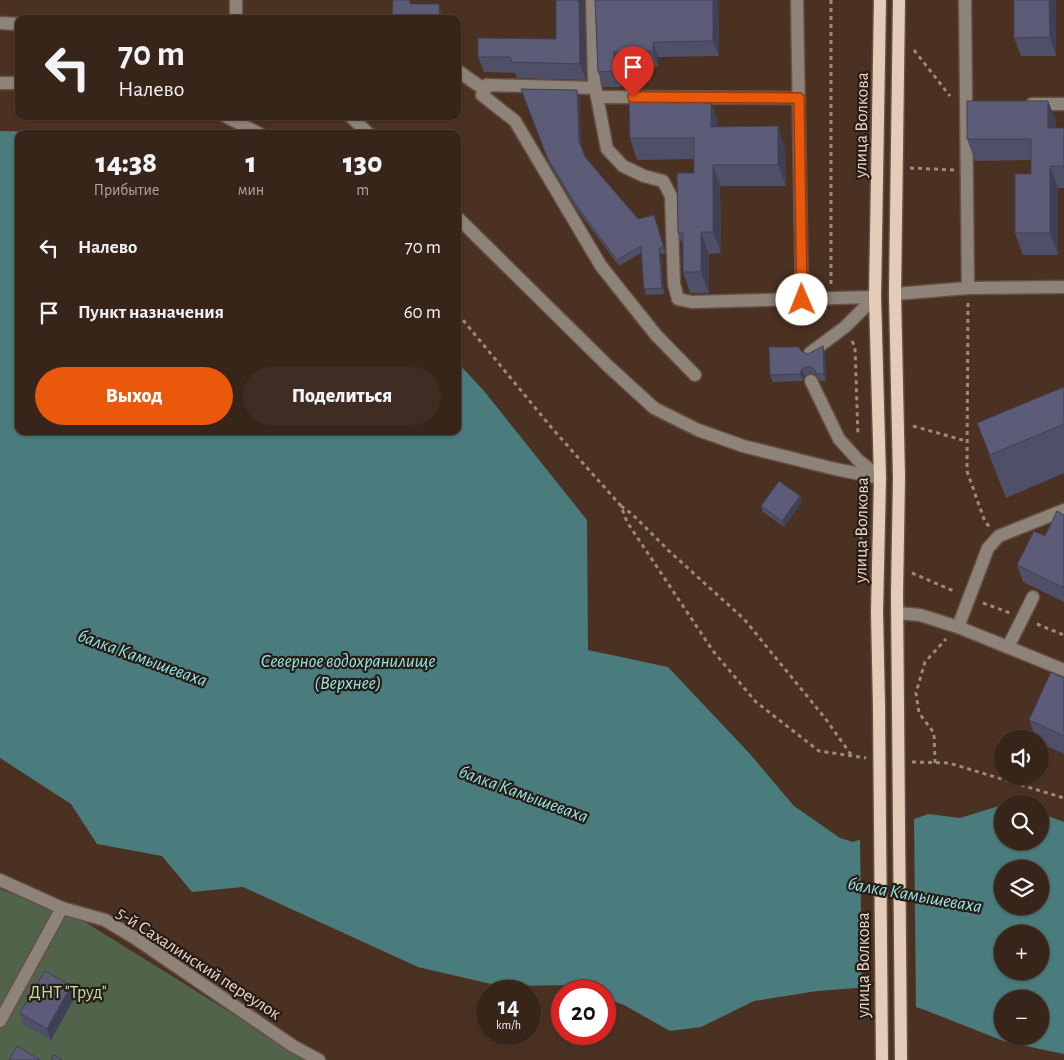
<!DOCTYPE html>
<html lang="ru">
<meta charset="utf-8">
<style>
:root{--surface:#38251a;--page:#3f2d23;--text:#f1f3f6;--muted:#aba5a2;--line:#524239;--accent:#ea580c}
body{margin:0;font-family:"Alegreya Sans",sans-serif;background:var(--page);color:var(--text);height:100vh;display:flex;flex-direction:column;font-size:19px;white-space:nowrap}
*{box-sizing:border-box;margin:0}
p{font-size:16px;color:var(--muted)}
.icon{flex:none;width:28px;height:28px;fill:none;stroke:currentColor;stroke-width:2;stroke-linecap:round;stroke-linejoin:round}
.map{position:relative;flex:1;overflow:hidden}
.drawer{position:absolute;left:15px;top:130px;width:446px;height:305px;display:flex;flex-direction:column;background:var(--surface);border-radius:10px;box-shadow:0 1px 4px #0004,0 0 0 1px var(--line)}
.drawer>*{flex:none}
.banner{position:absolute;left:15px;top:15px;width:446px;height:105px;border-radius:10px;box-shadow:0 1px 4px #0004,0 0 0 1px var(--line);background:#38251a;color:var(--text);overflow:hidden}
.tools{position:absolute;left:994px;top:730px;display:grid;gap:10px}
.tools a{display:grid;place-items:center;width:55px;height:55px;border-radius:50%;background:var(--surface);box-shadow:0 1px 4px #0004,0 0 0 1px var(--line);font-size:25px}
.speed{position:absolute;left:476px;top:980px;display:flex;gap:10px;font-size:25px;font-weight:700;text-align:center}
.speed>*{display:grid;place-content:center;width:65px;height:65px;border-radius:50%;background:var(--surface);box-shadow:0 1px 4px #0004,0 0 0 1px var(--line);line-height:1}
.speed small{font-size:12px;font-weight:400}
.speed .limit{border:8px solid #d22;background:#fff;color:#111}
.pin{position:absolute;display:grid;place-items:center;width:42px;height:42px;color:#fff;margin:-51px -21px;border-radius:50% 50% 50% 0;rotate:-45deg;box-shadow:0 0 5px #0007}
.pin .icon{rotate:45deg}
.me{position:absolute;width:55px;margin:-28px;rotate:359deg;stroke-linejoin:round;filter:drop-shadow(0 0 4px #0008)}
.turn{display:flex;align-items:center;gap:18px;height:105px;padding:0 20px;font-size:22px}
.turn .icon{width:65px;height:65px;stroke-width:2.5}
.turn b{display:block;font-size:35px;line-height:42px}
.eta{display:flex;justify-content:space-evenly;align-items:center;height:85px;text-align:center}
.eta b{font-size:30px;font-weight:800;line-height:35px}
.action{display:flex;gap:10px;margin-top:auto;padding:10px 20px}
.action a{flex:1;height:58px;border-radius:30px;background:var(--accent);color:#fff;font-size:20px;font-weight:800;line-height:58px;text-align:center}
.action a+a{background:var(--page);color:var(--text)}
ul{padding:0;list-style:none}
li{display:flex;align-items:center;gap:15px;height:65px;padding:0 20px}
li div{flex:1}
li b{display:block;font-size:19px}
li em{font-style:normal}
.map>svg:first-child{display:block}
.green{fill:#52634c}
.water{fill:#4a7c7d;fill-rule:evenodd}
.pier{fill:#4b3122}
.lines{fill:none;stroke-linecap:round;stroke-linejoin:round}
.minor-casing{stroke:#674f41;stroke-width:15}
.major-casing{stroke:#674f41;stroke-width:15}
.path{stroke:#9d887c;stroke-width:3;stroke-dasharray:4 4;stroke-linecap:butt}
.minor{stroke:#8e8378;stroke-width:12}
.major{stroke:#e3cdb8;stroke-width:12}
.major-bridge-casing{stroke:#674f41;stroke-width:15;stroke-linecap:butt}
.major-bridge{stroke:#e3cdb8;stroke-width:12}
.wall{fill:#4f4f67}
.shaded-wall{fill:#404054}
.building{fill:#5c5c78;stroke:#404054}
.route-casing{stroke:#983908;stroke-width:12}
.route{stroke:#ea580c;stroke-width:9}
.labels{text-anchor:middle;stroke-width:4.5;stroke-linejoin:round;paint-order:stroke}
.street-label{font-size:18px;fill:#e7d6cd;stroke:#281c15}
.park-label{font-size:18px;fill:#bae1ab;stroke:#281c15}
.water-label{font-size:19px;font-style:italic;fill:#91e7e8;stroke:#281c15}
</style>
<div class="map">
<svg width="1064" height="1060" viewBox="0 0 1064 1060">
<rect width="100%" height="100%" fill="#4b3122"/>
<!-- green -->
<polygon class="green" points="0,889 77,917 307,1060 0,1060"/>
<!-- water -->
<path class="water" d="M0,131L58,132L74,134H19V431H458V363L484,391L587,520L588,650L668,667L750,754L794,806L840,838L853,842L928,814L960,818L1002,805V841H1040V813L1064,822V1054L1006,1042L925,1010L857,988L817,991L754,1001L701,1027L670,1031L624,1005L605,998V991H589L573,985L500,986L418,967L243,887L192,892L162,856L97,844L71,804L0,758ZM1002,869H1040V906H1002ZM1002,934H1040V971H1002ZM1002,999H1040V1036H1002Z"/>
<!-- pier -->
<polygon class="pier" points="914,817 916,1009 862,992 860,837"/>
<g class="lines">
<!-- minor casing -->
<g class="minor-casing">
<g id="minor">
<polyline points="592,0 594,81 607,149 623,166 644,176 663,181 671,196 674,284 678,299 692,302 875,297"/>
<polyline points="797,0 802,300"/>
<polyline points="236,19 236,0"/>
<polyline points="0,23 19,24"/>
<polyline points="458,71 485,90"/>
<polyline points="0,83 19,83"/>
<polyline points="595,88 487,85 482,95 515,121 601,266 656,335 695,375"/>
<polyline points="597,97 799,98"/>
<polyline points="1032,104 1064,104"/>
<polyline points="225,116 260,134"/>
<polyline points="350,116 369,134"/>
<polyline points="458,218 608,366 654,408 698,430 743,446 835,469 880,478"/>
<polyline points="968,288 1064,287"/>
<polyline points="895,294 968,288 965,0"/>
<polyline points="810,353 845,327 875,297"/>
<polyline points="811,381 839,439 858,460 878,476"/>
<polyline points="897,613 920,615 958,627 1064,670"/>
<polyline points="958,627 988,548 999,536 1064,510"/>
<polyline points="1008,647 1033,597"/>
<polyline points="0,880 62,908 105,920 135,938 293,1046 319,1060"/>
<polyline points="0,1021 62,908"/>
</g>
</g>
<!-- major casing -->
<g class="major-casing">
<g id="major">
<polyline points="879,707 877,612 880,478 875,297 880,0"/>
<polyline points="898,707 897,594 899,478 895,294 899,0"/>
</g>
</g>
<!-- path -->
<g class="path">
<polyline points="914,50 950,96"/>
<polyline points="910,168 954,170"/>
<polyline points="831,284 831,0"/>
<polyline points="968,303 967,471 985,522 990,527"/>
<polyline points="458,314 551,427 621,506 627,522 713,651 756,702 819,751 866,758"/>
<polyline points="852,341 855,347 858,436"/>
<polyline points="913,426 966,441"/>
<polyline points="860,488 861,546"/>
<polyline points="621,506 632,514 669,551 744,619 825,718 852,756"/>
<polyline points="912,573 956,592"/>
<polyline points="983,603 1010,613"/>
<polyline points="1037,624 1064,635"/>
<polyline points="912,762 949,763 1064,798"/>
<polyline points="935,763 934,733 919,713 916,693 925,662 946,639"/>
</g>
<!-- minor -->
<use href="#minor" class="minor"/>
<!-- major -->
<use href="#major" class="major"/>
<!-- major-bridge casing -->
<g class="major-bridge-casing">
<g id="major-bridge">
<polyline points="879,707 882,1060"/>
<polyline points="898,707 901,1060"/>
</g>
</g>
<!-- major-bridge -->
<use href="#major-bridge" class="major-bridge"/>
</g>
<!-- wall -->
<g class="wall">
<polygon points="556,0 584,0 586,80 517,78 515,73 484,72 478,57 556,39"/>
<polygon points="595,0 718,0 719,56 658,57 658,67 620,68 621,87 603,87 598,72"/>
<polygon points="1056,0 1056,56 1021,56 1014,38"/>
<polygon points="521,89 579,96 581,146 585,157 638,219 656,220 665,251 665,254 661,254 664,294 646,295 644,289 641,253 619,266 576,208 549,163"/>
<polygon points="1048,101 1056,122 1056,128 1064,128 1064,188 1058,188 1058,255 1023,255 1015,233 1031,174 1031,160 975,161 967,139"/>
<polygon points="718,121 718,127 785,148 786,186 720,186 721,253 709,254 709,293 690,293 683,272 683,247 678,233 694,173 694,159 637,160 630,138"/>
<polygon points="801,351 808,354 825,353 826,381 820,381 816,375 811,373 805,376 803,381 773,382 770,375"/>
<polygon points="1064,387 1064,473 1006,498 993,465 977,423"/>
<polygon points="800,496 802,502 784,527 763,512 761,506"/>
<polygon points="1064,515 1064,602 1023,582 1017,565"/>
<polygon points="1064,678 1064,754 1040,743 1040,739 1036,739 1029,720"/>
<polygon points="71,986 75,997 51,1040 24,1025 20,1013"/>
</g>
<!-- shaded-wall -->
<g class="shaded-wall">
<polygon points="579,0 584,0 586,80 580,64"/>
<polygon points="713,0 718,0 719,56 713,41"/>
<polygon points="1049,0 1056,0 1056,56 1050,37"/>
<polygon points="439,4 441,10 441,19 439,19"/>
<polygon points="653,42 658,57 658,67 653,51"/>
<polygon points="614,52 620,68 621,87 615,71"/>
<polygon points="577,90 579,96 581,146 579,141"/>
<polygon points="711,100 718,121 719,148 711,127"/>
<polygon points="1048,101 1056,122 1056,149 1048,128"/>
<polygon points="778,126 785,148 786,186 778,165"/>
<polygon points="713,165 720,186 721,253 713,232"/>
<polygon points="1050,166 1058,188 1058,255 1050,233"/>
<polygon points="654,215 665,251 665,254 663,248"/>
<polygon points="701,232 709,254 709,293 701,272"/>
<polygon points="659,248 661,254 664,294 662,288"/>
<polygon points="823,346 825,353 826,381 824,374"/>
<polygon points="802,369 805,376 803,381 800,374"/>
<polygon points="800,496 802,502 784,527 782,521"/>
<polygon points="71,986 75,997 51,1040 47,1029"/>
</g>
<!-- building -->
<g class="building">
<polygon points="393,0 410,0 410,4 439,4 439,19 392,19"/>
<polygon points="556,0 579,0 580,64 512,62 510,57 478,57 478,38 556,39"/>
<polygon points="595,0 713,0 713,41 653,42 653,51 614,52 615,71 598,72"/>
<polygon points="1014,0 1049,0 1050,37 1014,38"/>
<polygon points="521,89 577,90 579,141 585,157 638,219 654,215 663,245 663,248 659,248 662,288 644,289 641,246 617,260 574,202 547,157"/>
<polygon points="629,100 711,100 711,127 778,126 778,165 713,165 713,232 701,232 701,272 683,272 683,233 678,233 677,173 694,173 694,138 630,138"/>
<polygon points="967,101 1048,101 1048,128 1064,128 1064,166 1050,166 1050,233 1015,233 1015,174 1031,174 1031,139 967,139"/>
<polygon points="823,346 824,374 817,374 813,368 809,366 802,369 800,374 770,375 769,347 799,347 801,351 808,354"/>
<polygon points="1064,387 1064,424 990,455 977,423"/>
<polygon points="779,481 800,496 782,521 761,506"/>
<polygon points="1057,511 1064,515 1064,588 1017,565 1034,531 1045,536"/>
<polygon points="1051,672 1064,678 1064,736 1029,720"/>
<polygon points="45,971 71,986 47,1029 20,1013"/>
<polygon points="17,1046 40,1060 9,1060"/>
<polygon points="54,1055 62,1060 51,1060"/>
</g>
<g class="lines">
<!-- route casing -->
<g class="route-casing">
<polyline id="route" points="633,97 799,98 802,300"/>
</g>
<!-- route -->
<use href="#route" class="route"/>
</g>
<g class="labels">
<!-- street labels -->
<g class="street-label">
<text transform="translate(861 125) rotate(-89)" y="6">улица Волкова</text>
<text transform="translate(861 530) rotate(-89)" y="6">улица Волкова</text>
<text transform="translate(199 963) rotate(33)" y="6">5-й Сахалинский переулок</text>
<text transform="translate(863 965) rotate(-90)" y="6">улица Волкова</text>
</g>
<!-- park labels -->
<g class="park-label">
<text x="68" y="998">ДНТ "Труд"</text>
</g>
<!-- water labels -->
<g class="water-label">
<text transform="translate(143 657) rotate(20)" y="7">балка Камышеваха</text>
<text x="348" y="667">Северное водохранилище<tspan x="348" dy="22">(Верхнее)</tspan></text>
<text transform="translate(524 793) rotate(20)" y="7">балка Камышеваха</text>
<text transform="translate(915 894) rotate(10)" y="7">балка Камышеваха</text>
</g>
</g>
</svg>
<div class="tools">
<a><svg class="icon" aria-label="sound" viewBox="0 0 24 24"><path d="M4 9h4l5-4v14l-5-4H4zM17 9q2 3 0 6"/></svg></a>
<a><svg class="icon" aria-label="search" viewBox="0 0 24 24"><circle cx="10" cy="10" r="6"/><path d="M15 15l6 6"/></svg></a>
<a><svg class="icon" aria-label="layers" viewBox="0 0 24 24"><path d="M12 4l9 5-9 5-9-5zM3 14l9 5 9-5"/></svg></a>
<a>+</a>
<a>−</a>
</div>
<div class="speed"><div>14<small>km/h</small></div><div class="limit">20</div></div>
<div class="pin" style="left:633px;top:97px;background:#d93025"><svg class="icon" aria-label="arrive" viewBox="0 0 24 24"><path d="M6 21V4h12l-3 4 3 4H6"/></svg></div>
<svg class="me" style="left:802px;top:300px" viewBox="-20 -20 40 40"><circle r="19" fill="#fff"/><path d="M0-13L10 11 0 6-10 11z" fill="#ea580c"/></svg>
<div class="banner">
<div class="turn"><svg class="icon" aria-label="left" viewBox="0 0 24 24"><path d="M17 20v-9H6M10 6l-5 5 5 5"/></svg><div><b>70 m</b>Налево</div></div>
</div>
<section class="drawer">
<div class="eta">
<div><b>14:38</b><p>Прибытие</p></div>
<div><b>1</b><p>мин</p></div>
<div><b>130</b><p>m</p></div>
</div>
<ul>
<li><svg class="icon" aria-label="left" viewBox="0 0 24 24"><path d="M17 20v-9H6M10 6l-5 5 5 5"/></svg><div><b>Налево</b></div><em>70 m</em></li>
<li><svg class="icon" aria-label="arrive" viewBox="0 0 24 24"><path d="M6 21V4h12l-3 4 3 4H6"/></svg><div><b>Пункт назначения</b></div><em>60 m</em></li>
</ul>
<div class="action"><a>Выход</a><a>Поделиться</a></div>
</section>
</div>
